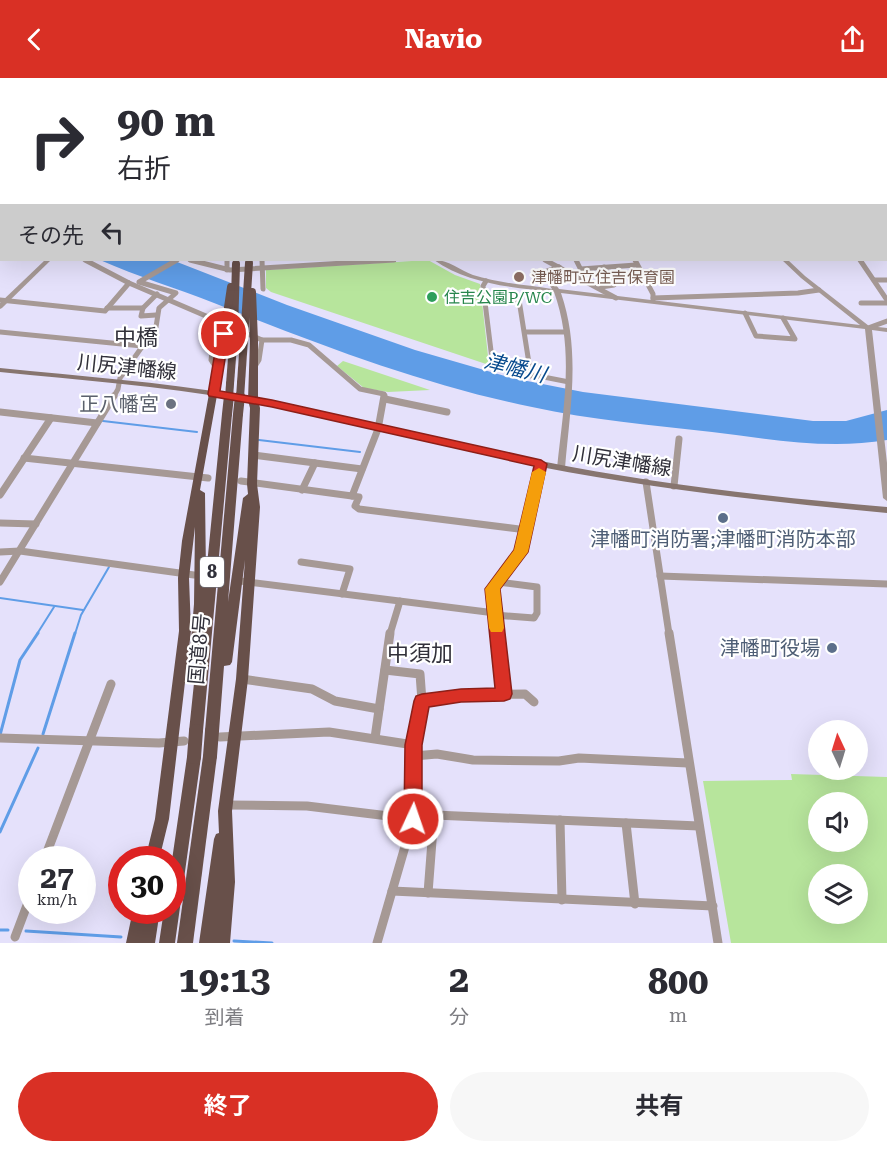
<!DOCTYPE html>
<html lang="ja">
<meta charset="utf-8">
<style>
:root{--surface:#fff;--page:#f7f7f7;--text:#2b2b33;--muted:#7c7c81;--accent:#d93025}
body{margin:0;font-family:"Roboto Serif","Noto Sans JP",serif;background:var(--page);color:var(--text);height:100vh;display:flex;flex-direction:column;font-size:22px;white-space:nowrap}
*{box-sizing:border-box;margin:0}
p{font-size:20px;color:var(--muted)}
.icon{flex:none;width:33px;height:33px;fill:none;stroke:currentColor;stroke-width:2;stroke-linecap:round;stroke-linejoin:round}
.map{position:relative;height:865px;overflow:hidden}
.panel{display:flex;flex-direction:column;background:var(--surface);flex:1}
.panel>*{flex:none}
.guide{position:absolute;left:0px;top:0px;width:888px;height:183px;box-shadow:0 6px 24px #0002;background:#fff;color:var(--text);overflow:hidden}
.needle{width:39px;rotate:356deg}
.fabs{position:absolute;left:808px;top:642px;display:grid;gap:12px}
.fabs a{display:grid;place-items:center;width:60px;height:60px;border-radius:50%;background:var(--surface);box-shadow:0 6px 24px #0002;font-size:30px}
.speed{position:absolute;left:18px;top:768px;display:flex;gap:12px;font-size:30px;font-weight:700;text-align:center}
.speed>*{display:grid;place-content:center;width:78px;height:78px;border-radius:50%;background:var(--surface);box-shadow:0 6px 24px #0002;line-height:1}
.speed small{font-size:15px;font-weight:400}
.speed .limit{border:9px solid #d22;background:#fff;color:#111}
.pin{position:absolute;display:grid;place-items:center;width:51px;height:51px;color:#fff;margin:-26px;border:3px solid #fff;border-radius:50%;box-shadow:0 2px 6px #0007}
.me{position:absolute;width:66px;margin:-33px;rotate:3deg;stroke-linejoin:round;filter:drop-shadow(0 0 4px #0008)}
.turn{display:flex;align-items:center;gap:21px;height:126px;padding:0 18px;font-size:27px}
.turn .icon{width:78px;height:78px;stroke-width:2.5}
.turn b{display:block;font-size:42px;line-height:51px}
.then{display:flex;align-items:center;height:57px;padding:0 18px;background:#0003;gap:12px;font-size:22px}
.eta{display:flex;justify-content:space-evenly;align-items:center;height:102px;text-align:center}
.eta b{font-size:36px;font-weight:700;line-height:42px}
.primary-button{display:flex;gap:12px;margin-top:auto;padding:12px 18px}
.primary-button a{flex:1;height:69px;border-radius:36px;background:var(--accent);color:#fff;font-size:24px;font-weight:700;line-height:69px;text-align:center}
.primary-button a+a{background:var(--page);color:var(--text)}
header{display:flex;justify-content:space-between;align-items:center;height:78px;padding:0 18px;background:var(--accent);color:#fff;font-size:27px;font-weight:700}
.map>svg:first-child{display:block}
.green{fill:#b7e59c;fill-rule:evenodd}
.water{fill:#5f9de7}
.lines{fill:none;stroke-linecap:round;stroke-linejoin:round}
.stream-far1{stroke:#5f9de7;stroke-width:2}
.stream{stroke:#5f9de7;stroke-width:3}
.minor-tunnel{stroke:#c1bed4;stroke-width:4;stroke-dasharray:4 2;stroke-linecap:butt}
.minor-far3{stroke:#a69995;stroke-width:4}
.minor-far2{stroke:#a69995;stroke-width:5}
.minor-far1{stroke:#a69995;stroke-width:7}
.minor{stroke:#a69995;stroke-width:9}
.tertiary{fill:#a69995;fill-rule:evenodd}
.secondary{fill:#87756f;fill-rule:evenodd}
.primary{fill:#715b55;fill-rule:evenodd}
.trunk{fill:#68504a;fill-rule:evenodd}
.rail{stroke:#54525f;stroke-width:1.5;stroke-dasharray:4.5 4.5;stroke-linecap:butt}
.trunk-bridge-far2{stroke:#68504a;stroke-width:8}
.trunk-bridge-far1{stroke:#68504a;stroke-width:10}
.trunk-bridge{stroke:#68504a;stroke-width:14}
.route{fill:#d93025;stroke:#8d1f18;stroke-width:1.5}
.slow{fill:#f59e0b}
.education-dot{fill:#8d6e63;stroke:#fff;stroke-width:2}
.leisure-dot{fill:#2e9e5b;stroke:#fff;stroke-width:2}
.worship-dot{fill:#6b7280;stroke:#fff;stroke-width:2}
.service-dot{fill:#5c6f8a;stroke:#fff;stroke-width:2}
.labels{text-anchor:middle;stroke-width:4.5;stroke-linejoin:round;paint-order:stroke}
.far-education-label{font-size:16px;fill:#785e54;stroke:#fff;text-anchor:start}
.far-leisure-label{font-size:16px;fill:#27864d;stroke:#fff;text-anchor:start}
.shield{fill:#fff;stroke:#6f6e75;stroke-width:1.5}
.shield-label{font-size:18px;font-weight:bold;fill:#31303a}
.street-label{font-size:20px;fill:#31303a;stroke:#fff}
.worship-label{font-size:20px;fill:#5b616d;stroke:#fff;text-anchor:end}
.service-label{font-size:20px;fill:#4e5e75;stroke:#fff}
.water-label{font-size:21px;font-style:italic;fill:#074a8d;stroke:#fff}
.quarter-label{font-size:22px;fill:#31303a;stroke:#fff}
</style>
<header><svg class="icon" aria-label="back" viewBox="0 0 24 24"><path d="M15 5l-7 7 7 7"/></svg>Navio<svg class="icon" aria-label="share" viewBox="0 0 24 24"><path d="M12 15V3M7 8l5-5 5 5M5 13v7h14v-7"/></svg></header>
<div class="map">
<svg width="887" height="865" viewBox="0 0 887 865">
<rect width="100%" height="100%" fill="#e5e1fb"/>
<!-- green -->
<g class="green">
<polygon points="428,182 455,197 480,206 489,287 271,214 266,210 266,192"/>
<polygon points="343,283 430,312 388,314 364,310 337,288"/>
<path d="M791,696L887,699V865H731L703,703L792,702ZM858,724V764H819V724ZM858,796V836H819V796Z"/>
</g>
<!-- water -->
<path class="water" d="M100,182H172L287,227L415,272L512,300L583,314L813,343H846L887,332V362C828,372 770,361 712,354C652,347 591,342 532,329C423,307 318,266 214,225C176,210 138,199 100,182Z"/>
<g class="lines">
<!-- stream-far1 -->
<g class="stream-far1">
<polyline points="103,343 197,354"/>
<polyline points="259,362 360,374"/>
<polyline points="0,520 83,532"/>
<polyline points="37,556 54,529"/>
<polyline points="75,556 81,537 109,489"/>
</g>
<!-- stream -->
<g class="stream">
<polyline points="43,656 75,555"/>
<polyline points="0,657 20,582 38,555"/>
<polyline points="0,754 38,670"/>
<polyline points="0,852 8,852"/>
<polyline points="26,853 121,859"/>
<polyline points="234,863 272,865"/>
</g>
<!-- minor-tunnel -->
<polyline class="minor-tunnel" points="201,2 218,1"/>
<!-- minor-far3 -->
<g class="minor-far3">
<polyline points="218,1 227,0"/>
<polyline points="297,2 299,0"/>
</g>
<!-- minor-far2 -->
<g class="minor-far2">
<polyline points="85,182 129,205 262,262 291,262 309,267 360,311 384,316 384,320"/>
<polyline points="190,182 230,192 394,182"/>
<polyline points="227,182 227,192"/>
<polyline points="262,182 263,211"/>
<polyline points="545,182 616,220"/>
<polyline points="576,182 582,194"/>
<polyline points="635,182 653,216 653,222"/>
<polyline points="860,182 887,222"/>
<polyline points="581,191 636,187"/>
<polyline points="874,202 887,202"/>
<polyline points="486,203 483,208 493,289 569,304"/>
<polyline points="601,209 614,207 604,189"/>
<polyline points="653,220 798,215 819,212"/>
<polyline points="0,222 105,233 129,205"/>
<polyline points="485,223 519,222 531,298"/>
<polyline points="861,225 887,225"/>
<polyline points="107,230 143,230 141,238 156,237"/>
<polyline points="143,230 157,216"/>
<polyline points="745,235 756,258 795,261 783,240"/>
<polyline points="216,244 211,282 218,293"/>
<polyline points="868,250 887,243"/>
<polyline points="0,254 142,268"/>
<polyline points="525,254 566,254"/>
<polyline points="254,290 259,282 262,262"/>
<polyline points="113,320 118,311 120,300 156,249 159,230 176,215 139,204 177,182"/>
</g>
<!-- minor-far1 -->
<g class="minor-far1">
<polyline points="385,321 447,334"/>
<polyline points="0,334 97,345"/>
<polyline points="253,377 362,391"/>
<polyline points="24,380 208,400"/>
<polyline points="241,403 352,418 378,351 384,318"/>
<polyline points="646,404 669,556"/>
<polyline points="674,408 679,361"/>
<polyline points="302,412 315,385"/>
<polyline points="0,417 51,340"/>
<polyline points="352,418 359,419 355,428 359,431 527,452"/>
<polyline points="0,445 36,446"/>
<polyline points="0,474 20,473 194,497"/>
<polyline points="301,484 350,491 342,516"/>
<polyline points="660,498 887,506"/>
<polyline points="240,503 495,535"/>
<polyline points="0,504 114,318"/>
<polyline points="495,537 534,540 537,535 537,509 498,504"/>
<polyline points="390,556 400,523"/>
<polyline points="497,556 492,511 521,474 541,386"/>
</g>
<!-- minor -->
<g class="minor">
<polyline points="497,555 504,616"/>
<polyline points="669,555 718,865"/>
<polyline points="242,601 312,611 335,623 379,631"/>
<polyline points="422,623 461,617 525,616 534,624"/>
<polyline points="220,659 329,654 414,667"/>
<polyline points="0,660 159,665 184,663"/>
<polyline points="375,660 390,555"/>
<polyline points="414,678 437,676 473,682 559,683 579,680 688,685"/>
<polyline points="226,727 307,728 413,741"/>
<polyline points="560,742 562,822"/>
<polyline points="626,745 635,826"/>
<polyline points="44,782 111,606"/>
<polyline points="392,813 713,828"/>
<polyline points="428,815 434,737 699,748"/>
<polyline points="15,859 32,814"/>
<polyline points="377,865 413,741 414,667 422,623 420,596 385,592"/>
</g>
<!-- tertiary -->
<g class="tertiary">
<polygon points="375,0 379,0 378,2 374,2"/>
<polygon points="440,0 448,2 442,2"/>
<rect x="0" y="10" width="2" height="2"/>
<rect x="0" y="100" width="2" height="4"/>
<polygon points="886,125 887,125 887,129 886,128"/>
<rect x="0" y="131" width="2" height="4"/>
<polygon points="45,182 51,182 2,230 0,231 0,225"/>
<path d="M434,182C447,181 460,192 473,197C498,205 526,207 552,211L540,193L559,186L562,188L561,189L547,194L559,211L860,247L801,200L782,182H788L805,198L869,248L887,250V254L872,252L887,385V423L883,420L865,251L561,215C581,273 570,330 565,390L561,392L557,390C563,331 575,272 554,214C514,210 468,206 434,182Z"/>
</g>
<!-- secondary -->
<path class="secondary" d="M0,290C80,298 160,304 239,317C341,335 440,363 541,383C655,406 771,419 887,429V435C771,424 655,411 541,389C440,369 341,339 239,322C160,308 80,302 0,294Z"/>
<!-- primary -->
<g class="primary">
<polygon points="573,0 580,0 581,2 575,2"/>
<rect x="886" y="121" width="1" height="4"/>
</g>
<!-- trunk -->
<g class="trunk">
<polygon points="185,0 191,0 185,2"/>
<polygon points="200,0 206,0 200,2"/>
<polygon points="209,0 215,0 209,2"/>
<rect x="223" y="0" width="6" height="2"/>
<polygon points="234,251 238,254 234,306 230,309 226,306 230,254"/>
<polygon points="224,253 228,256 200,412 205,415 206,497 222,336 224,334 230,334 232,336 203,653 201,657 196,658 191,657 189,653 196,586 190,573 194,526 195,449 189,500 191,553 169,741 159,782 145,782 155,741 179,553 178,500 182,463 220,256"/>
<polygon points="244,258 248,261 245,305 241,308 237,305 240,261"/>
<polygon points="254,260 258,263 258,322 260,330 257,406 260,429 248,601 232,733 235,804 230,865 199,865 214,761 216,756 219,755 218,733 236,601 245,482 232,584 230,587 224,588 219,653 217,657 212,658 207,657 205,653 233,336 238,333 243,336 228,524 243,420 248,416 247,406 250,330 248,322 250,263"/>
<polygon points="210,672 215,674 217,678 193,865 177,865 203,678 205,674"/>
<polygon points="194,673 199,675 201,679 175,865 159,865 164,832 172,832 172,782 187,679 189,675"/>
<polygon points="133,832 160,832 155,865 126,865"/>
</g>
<!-- rail -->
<polyline class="rail" points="457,0 462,2"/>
<!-- trunk-bridge-far2 -->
<g class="trunk-bridge-far2">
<polyline points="252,214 254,263"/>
<polyline points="234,254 236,186"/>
<polyline points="224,256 231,209"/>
<polyline points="244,261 249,185"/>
<polyline points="229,320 230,306"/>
<polyline points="240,320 241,305"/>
</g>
<!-- trunk-bridge-far1 -->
<g class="trunk-bridge-far1">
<polyline points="227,336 229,318"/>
<polyline points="238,336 240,318"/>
</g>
<!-- trunk-bridge -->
<g class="trunk-bridge">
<polyline points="210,678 212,653"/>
<polyline points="194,679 196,653"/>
</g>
</g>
<!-- route -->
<polygon class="route" points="224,252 229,256 220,313 272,322 541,382 547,386 528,474 500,511 512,616 510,621 504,623 461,624 429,629 422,667 422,741 420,747 413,749 407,747 404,741 405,667 414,623 416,618 422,616 461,611 495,610 485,511 514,472 534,388 272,329 209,318 208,316 218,256"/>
<!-- slow -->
<polygon class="slow" points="539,390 546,394 528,474 500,511 504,550 502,554 491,554 489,550 485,511 514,472 532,394"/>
<!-- markers -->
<circle class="education-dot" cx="519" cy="199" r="6"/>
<circle class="leisure-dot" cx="432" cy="219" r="6"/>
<circle class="worship-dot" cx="171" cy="326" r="6"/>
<g class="service-dot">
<circle cx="723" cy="440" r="6"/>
<circle cx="832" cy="570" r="6"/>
</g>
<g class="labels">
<!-- far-education labels -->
<g class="far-education-label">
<text x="531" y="205">津幡町立住吉保育園</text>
</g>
<!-- far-leisure labels -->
<g class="far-leisure-label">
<text x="444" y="225">住吉公園P/WC</text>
</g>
<!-- shield labels -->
<rect class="shield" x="200" y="479" width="24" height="30" rx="4.5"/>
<g class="shield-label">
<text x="212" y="500">8</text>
</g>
<!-- street labels -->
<g class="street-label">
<text transform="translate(127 289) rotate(6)" y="7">川尻津幡線</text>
<text transform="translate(622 383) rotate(9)" y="7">川尻津幡線</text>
<text transform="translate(199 571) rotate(-85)" y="7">国道8号</text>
</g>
<!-- worship labels -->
<g class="worship-label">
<text x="159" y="333">正八幡宮</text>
</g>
<!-- service labels -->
<g class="service-label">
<text x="723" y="468">津幡町消防署;津幡町消防本部</text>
<text x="820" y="577" text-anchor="end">津幡町役場</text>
</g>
<!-- water labels -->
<g class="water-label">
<text transform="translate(515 290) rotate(14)" y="7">津幡川</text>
</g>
<!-- quarter labels -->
<g class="quarter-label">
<text x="136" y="267">中橋</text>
<text x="420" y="583">中須加</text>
</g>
</g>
</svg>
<div class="fabs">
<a><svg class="needle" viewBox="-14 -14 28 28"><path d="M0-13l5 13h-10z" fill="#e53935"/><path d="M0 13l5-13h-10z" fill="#7c7c81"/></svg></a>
<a><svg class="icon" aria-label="sound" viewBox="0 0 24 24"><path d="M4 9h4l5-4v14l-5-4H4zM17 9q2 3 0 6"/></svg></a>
<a><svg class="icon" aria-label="layers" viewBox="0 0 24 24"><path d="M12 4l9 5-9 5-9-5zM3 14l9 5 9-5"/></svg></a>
</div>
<div class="speed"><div>27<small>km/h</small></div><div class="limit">30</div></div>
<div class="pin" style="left:224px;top:256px;background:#d93025"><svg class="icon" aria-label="arrive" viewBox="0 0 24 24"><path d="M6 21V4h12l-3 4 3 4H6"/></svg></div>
<svg class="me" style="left:413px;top:741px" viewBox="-20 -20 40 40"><circle r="17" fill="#d93025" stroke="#fff" stroke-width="3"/><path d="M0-11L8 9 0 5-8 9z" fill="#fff"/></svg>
<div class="guide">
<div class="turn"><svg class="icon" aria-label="right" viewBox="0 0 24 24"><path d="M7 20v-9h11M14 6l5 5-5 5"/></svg><div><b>90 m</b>右折</div></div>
<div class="then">その先<svg class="icon" aria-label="left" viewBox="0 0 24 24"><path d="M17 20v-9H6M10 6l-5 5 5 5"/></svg></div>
</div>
</div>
<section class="panel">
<div class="eta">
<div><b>19:13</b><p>到着</p></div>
<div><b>2</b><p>分</p></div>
<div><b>800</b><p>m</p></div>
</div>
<div class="primary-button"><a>終了</a><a>共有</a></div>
</section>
